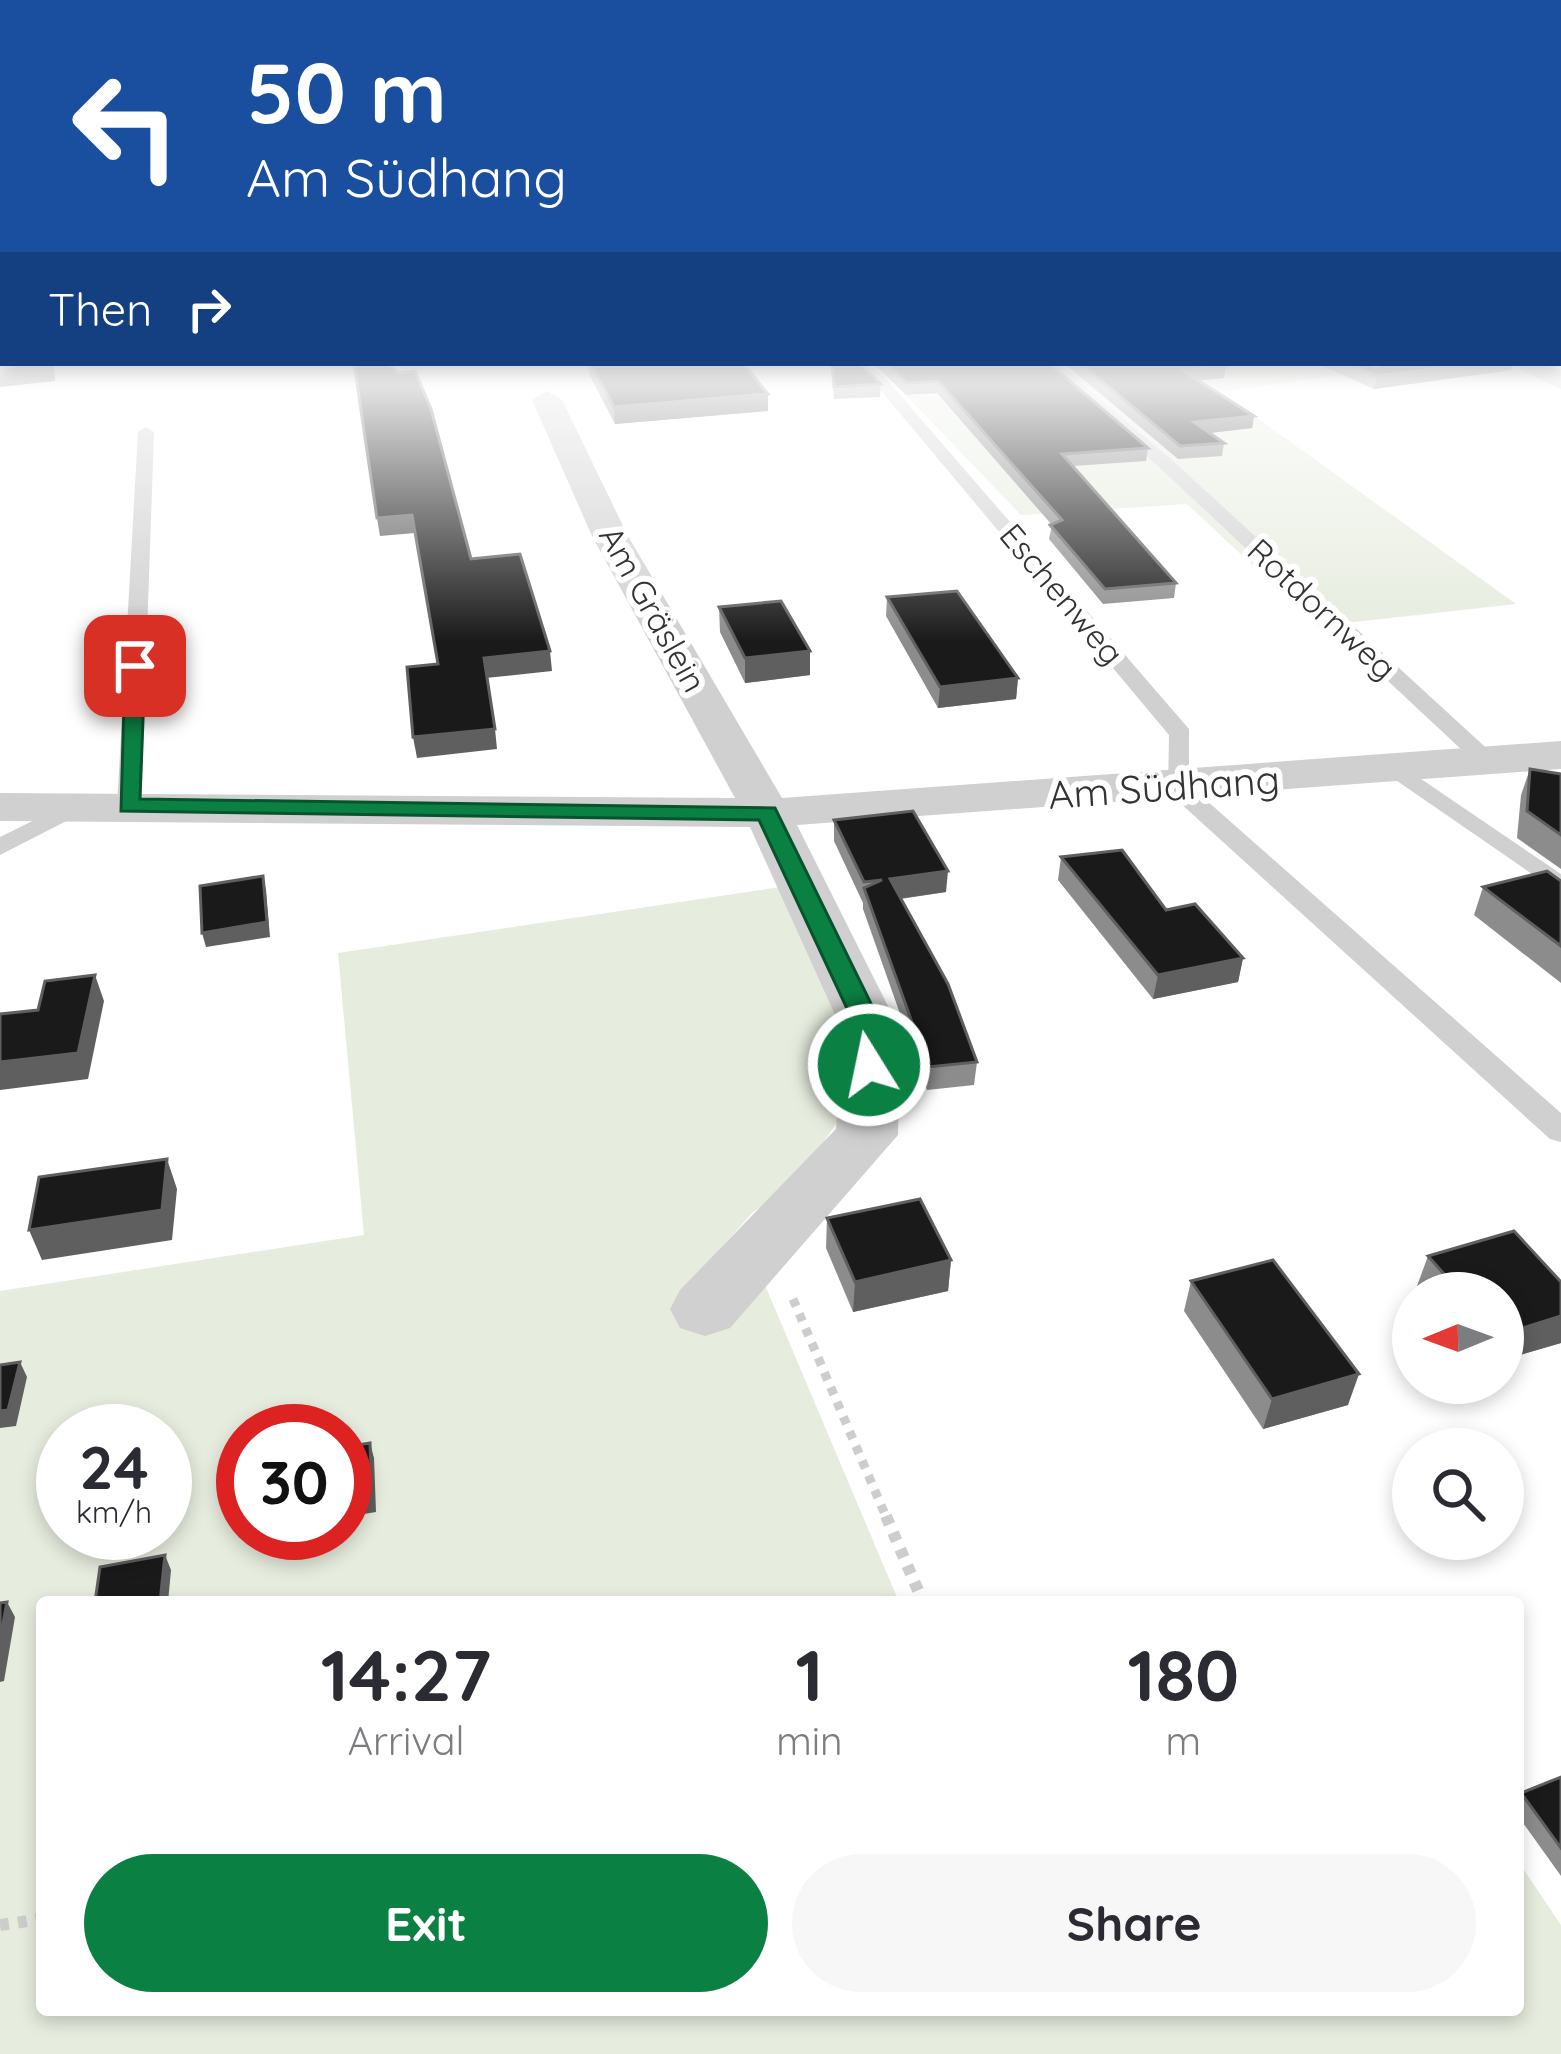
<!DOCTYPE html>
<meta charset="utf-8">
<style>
:root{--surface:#fff;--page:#f7f7f7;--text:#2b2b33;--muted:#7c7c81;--accent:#0b8043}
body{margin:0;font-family:Quicksand,sans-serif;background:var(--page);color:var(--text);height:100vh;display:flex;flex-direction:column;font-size:45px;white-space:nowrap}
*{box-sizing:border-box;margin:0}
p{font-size:39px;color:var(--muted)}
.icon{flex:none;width:66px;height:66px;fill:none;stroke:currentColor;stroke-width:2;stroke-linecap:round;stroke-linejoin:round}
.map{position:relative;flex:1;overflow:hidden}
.side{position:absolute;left:36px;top:1596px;width:1488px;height:420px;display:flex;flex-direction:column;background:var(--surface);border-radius:12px;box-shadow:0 6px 18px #0003}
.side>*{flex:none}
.banner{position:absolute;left:0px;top:0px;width:1563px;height:366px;box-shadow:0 6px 18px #0003;background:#1a4fa0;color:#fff;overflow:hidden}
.needle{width:78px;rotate:269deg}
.tools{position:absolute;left:1392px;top:1272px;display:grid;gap:24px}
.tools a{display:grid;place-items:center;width:132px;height:132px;border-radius:50%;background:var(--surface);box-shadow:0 6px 18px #0003;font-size:60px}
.speed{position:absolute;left:36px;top:1404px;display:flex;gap:24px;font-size:60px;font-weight:700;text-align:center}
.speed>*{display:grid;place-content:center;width:156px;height:156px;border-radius:50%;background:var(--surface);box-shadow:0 6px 18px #0003;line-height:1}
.speed small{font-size:30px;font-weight:400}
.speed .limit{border:18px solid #d22;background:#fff;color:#111}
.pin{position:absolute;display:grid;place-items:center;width:102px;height:102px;color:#fff;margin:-51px;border-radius:24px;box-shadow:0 6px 18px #0006}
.me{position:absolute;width:132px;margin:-66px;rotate:350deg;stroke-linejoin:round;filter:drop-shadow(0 0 9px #0008)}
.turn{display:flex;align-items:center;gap:42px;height:252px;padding:0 48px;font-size:54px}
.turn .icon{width:156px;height:156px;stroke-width:2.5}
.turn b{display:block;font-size:84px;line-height:102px}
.then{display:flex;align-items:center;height:114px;padding:0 48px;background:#0003;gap:24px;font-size:45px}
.eta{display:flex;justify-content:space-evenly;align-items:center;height:204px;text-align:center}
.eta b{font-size:72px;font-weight:800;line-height:84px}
.cta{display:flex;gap:24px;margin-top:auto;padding:24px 48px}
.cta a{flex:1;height:138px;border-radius:72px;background:var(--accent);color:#fff;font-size:48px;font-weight:800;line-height:138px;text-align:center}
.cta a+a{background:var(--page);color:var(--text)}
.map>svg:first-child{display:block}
.green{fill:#e6ecde;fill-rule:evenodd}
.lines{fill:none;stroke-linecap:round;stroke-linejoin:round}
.path-far1{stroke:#cdcdcd;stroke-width:9;stroke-dasharray:8 8;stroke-linecap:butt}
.path{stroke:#cdcdcd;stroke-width:12;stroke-dasharray:9 9;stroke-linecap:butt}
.lane{fill:#d0d0d0;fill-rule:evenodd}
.street{fill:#d0d0d0;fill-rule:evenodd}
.wall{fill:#8c8c8c}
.shaded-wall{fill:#5f5f5f}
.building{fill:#1a1a1a;stroke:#5f5f5f;stroke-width:3}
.route{fill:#0b8043;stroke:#07532c;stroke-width:3}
.labels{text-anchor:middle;stroke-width:12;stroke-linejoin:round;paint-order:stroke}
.far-street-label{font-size:33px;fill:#333;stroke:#fff}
.street-label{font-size:39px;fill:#333;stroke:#fff}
</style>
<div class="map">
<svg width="1561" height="2054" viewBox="0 0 1561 2054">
<rect width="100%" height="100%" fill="#fff"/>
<!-- green -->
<g class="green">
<polygon points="1067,363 1424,363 1221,392 1516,604 1318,626 1187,504 1021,515 897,386 1078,372"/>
<path d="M788,886L823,952L852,1057L838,1121L792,1188L753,1212L690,1283L762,1278L899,1602H42V2010H1518V1861L1561,1925V2054H0V1291L364,1235L338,953ZM63,1431H165V1533H63ZM243,1431H345V1533H243Z"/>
</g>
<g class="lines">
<!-- path-far1 -->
<polyline class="path-far1" points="793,1299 887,1519"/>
<!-- path -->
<g class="path">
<polyline points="886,1516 923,1602"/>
<polyline points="0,1925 42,1919"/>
</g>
<!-- lane -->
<g class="lane">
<polygon points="851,363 867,363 888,381 1189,729 1189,785 1561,1113 1561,1142 1550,1139 1168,792 1169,735 878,387"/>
<polygon points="1041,363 1057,363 1172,460 1495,756 1495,766 1479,766 1160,468"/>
<polygon points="146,427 154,432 141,806 129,813 117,806 138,432"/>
<polygon points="1396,762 1561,874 1561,894 1387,774 1384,769"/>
<polygon points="75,800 84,802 84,812 0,855 0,837"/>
</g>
<!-- street -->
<g class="street">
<polygon points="1507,363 1545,363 1561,370 1561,389"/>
<polygon points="547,391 562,400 628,536 782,798 1561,741 1561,769 797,825 900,1030 898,1135 730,1328 705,1336 680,1328 670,1309 680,1290 836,1129 842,1030 750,827 0,821 0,793 735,798 592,536 532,400"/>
</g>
</g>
<!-- wall -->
<g class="wall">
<polygon points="588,363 743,363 768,411 615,424 589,374"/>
<polygon points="831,363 859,363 881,384 880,397 834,399"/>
<polygon points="873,363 1049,363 1148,448 1146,461 1073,466 1176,583 1174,598 1103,604 1049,539 1052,525 937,393 906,395"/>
<polygon points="1064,363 1223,363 1224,378 1198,380 1254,416 1252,428 1210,433 1224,443 1222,456 1178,459"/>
<polygon points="1316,363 1380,363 1373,366 1375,367 1387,363 1513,363 1511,370 1374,389"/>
<polygon points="887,597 1018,678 1016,699 938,708 886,616"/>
<polygon points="719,607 810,651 810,675 745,683 720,632"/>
<polygon points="1530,769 1561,774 1561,869 1517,838 1521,795"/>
<polygon points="834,820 946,892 901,899 977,1062 974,1085 927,1090 863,909 863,903 834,841"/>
<polygon points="1061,857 1166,910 1243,958 1238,982 1153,999 1058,880"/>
<polygon points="1561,881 1561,983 1474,915 1483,887"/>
<polygon points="827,1218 951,1260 948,1291 853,1312 826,1248"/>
<polygon points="1428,1256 1561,1282 1561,1343 1503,1360 1503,1293 1422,1293 1417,1286"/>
<polygon points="1191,1281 1348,1405 1263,1429 1184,1311"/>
<polygon points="1561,1777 1561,1876 1518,1816 1518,1798 1521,1793"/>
</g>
<!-- shaded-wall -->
<g class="shaded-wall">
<polygon points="54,363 55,381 0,387 0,368"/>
<polygon points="1475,363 1513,363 1511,370 1374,389 1377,376"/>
<polygon points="1226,366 1224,378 1180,382 1182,370"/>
<polygon points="768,394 768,411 615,424 614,407"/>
<polygon points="1254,416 1252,428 1192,435 1194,422"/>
<polygon points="412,515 415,533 380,536 377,518"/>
<polygon points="550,651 552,671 486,678 484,658"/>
<polygon points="810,651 810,675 745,683 745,658"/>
<polygon points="1018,678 1016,699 938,708 940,687"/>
<polygon points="495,729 497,749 417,758 413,737"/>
<polygon points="948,871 946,892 889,900 890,879"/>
<polygon points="263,876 266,890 270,937 206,947 202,933"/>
<polygon points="1243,958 1238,982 1153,999 1158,975"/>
<polygon points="95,975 104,1001 88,1079 0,1090 0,1062"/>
<polygon points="167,1159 177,1189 172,1240 42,1260 29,1230"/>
<polygon points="951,1260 948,1291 853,1312 855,1282"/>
<polygon points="1561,1316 1561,1343 1503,1360 1503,1334"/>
<polygon points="20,1362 27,1377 16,1426 0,1428 0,1411"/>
<polygon points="1359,1374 1348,1405 1263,1429 1272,1399"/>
<polygon points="370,1443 374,1458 376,1512 345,1517 345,1501"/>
<polygon points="165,1555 171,1570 168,1602 160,1602"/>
<polygon points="7,1602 15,1617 4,1681 0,1682 0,1640"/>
</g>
<!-- building -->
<g class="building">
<polygon points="0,353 3,353 3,363 50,363 0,368"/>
<polygon points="354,363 387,363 398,373 415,371 431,409 471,559 520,554 550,651 484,658 495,729 413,737 407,667 438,664 412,515 377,518"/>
<polygon points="590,363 743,363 768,394 614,407"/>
<polygon points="832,363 859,363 881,384 834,387"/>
<polygon points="886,363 1049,363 1148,448 1062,454 1176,583 1105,589 1050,525 1062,520 938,381 907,383"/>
<polygon points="1080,363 1223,363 1226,366 1182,370 1254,416 1194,422 1224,443 1180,446"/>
<polygon points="1347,363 1368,363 1375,367 1387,363 1475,363 1377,376"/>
<polygon points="957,591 1018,678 940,687 887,597"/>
<polygon points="781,601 810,651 745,658 719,607"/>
<polygon points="1530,769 1561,774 1561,835 1527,811"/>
<polygon points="913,811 948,871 890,879 948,984 977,1062 928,1067 864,888 882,880 864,882 834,820"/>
<polygon points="1122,850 1166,910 1195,904 1243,958 1158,975 1061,857"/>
<polygon points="1547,871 1561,881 1561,946 1483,887"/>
<polygon points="263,876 267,922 202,933 200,886"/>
<polygon points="95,975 78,1053 0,1062 0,1014 38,1010 45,981"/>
<polygon points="167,1159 162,1210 29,1230 39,1177"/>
<polygon points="920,1199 951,1260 855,1282 827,1218"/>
<polygon points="1514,1231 1561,1282 1561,1316 1503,1334 1503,1293 1461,1293 1428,1256"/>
<polygon points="1273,1260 1359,1374 1272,1399 1191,1281"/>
<polygon points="20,1362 8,1410 0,1411 0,1365"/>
<polygon points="370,1443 372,1496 345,1501 345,1447"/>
<polygon points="165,1555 160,1602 95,1602 100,1567"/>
<polygon points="7,1602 0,1640 0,1603"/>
<polygon points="1561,1777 1561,1848 1521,1793"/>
</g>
<!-- sky -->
<linearGradient id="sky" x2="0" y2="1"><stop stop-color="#9dc7eb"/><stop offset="0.55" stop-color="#fff"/><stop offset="1" stop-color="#fff" stop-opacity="0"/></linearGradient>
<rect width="1561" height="641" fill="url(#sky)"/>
<!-- route -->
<polygon class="route" points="135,660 145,666 140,799 775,808 884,1030 883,1065 869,1074 855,1065 857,1030 759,820 121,811 125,666"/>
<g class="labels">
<!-- far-street labels -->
<g class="far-street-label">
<text transform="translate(1062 594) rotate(50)" y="12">Eschenweg</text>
<text transform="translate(653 609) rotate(61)" y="12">Am Gräslein</text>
<text transform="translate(1322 609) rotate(43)" y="12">Rotdornweg</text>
</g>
<!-- street labels -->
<g class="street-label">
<text transform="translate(1164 787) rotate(-4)" y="14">Am Südhang</text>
</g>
</g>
</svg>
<div class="tools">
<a><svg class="needle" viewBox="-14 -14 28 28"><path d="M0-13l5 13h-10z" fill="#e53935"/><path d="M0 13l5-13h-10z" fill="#7c7c81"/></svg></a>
<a><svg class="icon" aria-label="search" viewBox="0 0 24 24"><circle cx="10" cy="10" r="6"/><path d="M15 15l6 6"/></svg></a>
</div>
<div class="speed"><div>24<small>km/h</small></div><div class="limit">30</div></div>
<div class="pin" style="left:135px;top:666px;background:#d93025"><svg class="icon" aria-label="arrive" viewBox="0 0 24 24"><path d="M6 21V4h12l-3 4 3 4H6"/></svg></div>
<svg class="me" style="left:869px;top:1065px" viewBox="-20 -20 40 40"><circle r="17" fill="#0b8043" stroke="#fff" stroke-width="3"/><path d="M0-11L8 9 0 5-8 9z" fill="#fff"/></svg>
<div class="banner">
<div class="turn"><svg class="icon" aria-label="left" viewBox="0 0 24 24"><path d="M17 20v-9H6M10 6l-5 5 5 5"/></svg><div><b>50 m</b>Am Südhang</div></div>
<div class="then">Then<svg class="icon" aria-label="right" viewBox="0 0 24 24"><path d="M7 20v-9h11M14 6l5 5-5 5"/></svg></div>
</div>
<section class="side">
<div class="eta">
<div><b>14:27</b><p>Arrival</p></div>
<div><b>1</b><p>min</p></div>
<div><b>180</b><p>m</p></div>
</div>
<div class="cta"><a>Exit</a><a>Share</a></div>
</section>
</div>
